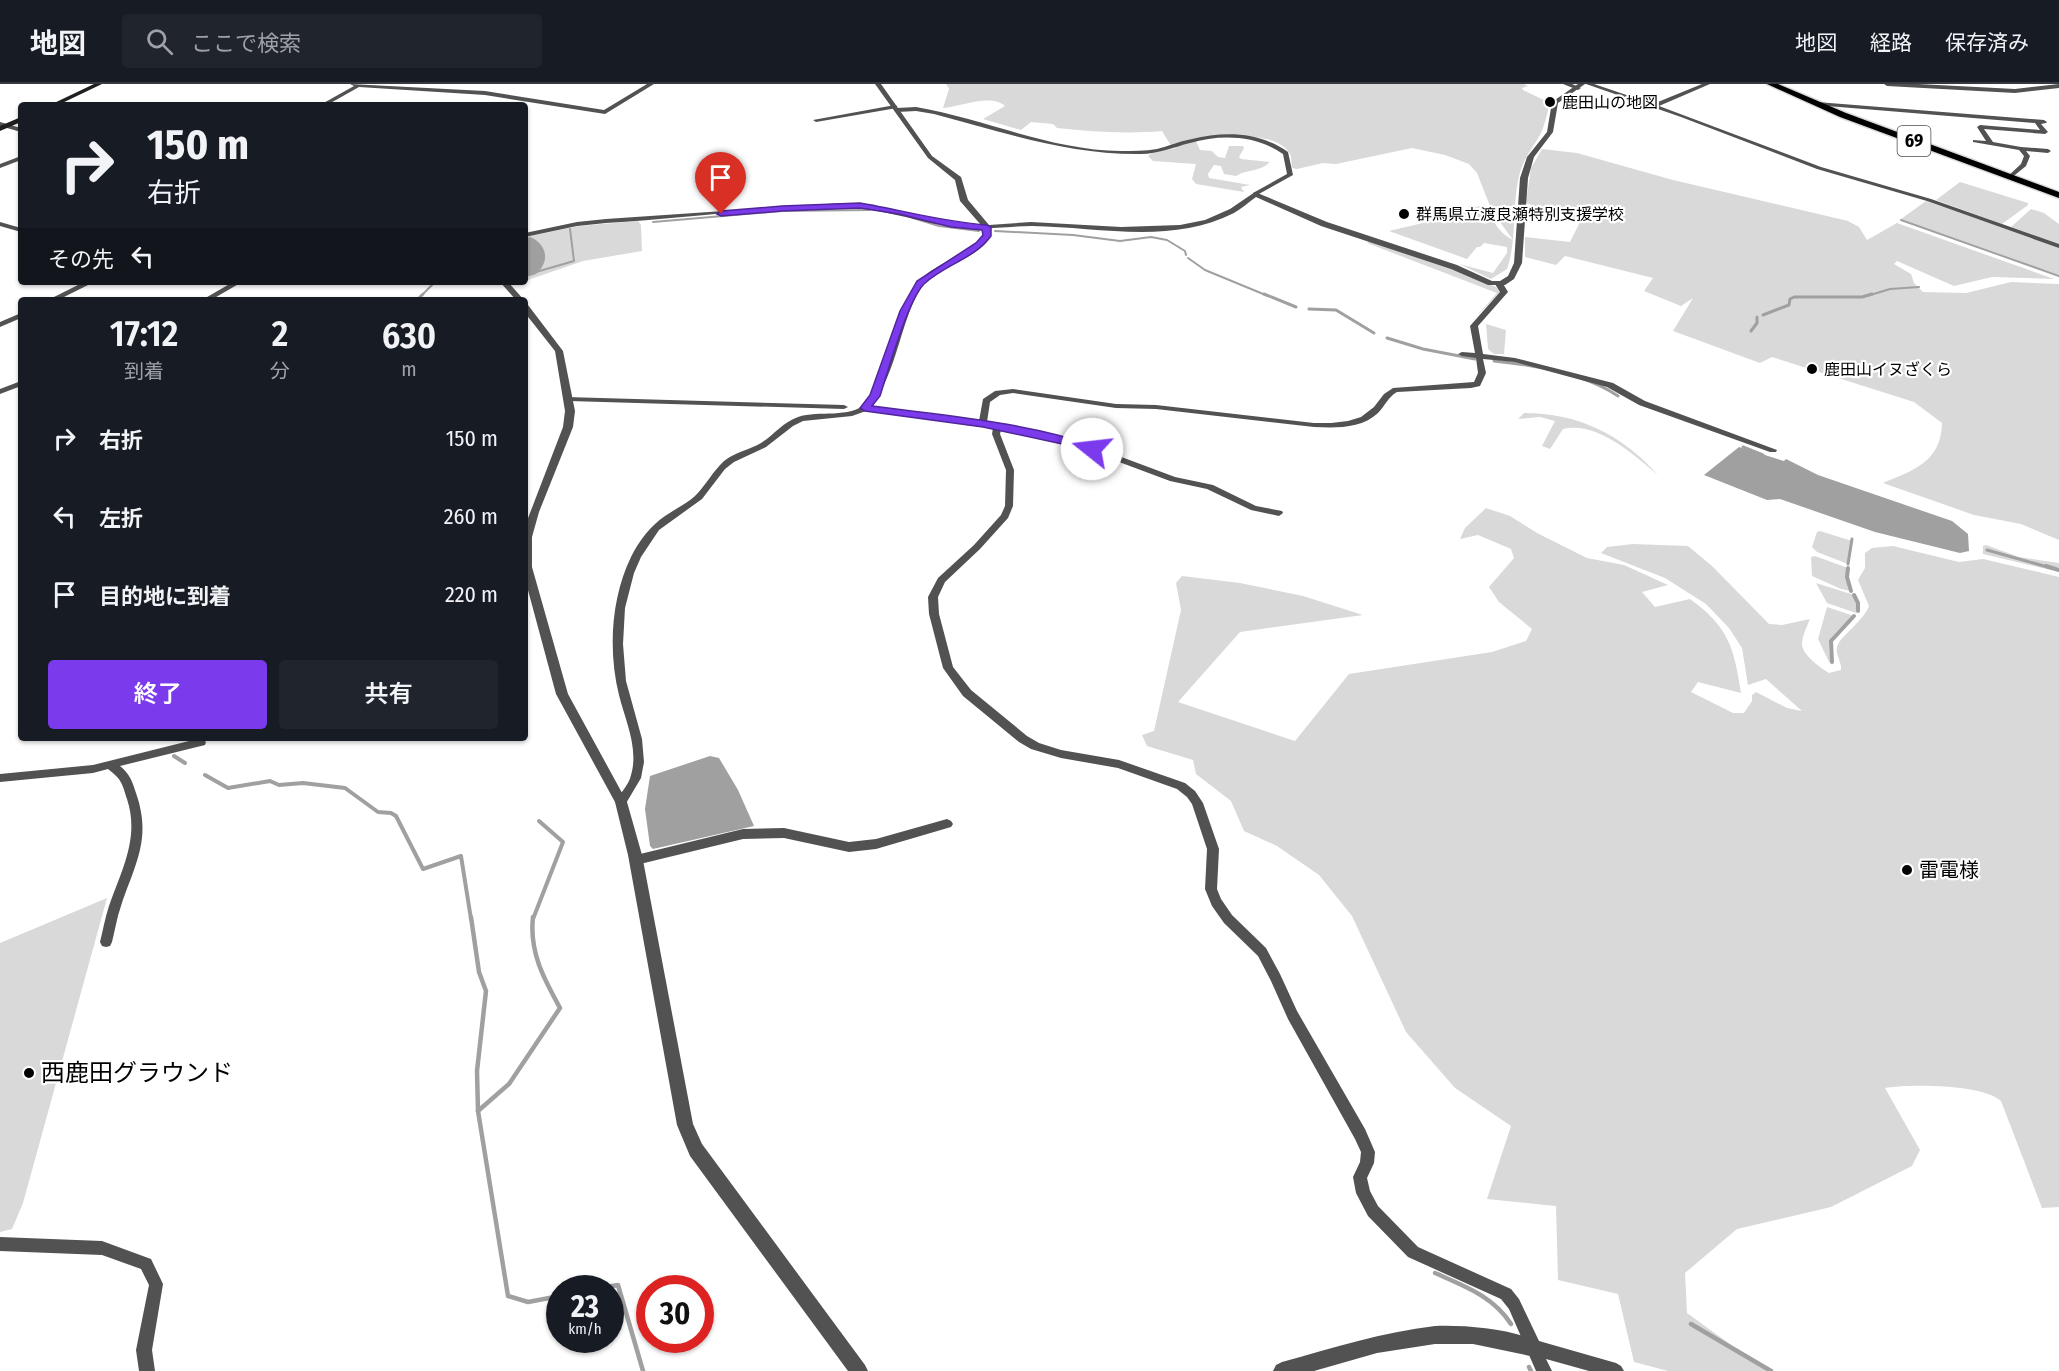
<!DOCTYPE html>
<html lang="ja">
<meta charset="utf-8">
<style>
:root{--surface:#171b24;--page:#20242c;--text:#f1f3f6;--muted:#9ea1a6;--line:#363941;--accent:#7c3aed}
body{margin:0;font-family:"Fira Sans Condensed","Noto Sans JP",sans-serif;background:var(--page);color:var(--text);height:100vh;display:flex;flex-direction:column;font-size:22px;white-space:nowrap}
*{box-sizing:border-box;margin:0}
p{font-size:20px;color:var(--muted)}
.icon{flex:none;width:33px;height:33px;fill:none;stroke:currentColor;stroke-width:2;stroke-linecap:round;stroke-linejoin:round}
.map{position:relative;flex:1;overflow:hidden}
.details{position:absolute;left:18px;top:213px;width:510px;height:444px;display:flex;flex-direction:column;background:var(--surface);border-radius:6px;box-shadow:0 2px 4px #0004}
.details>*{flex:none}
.hud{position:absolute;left:18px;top:18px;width:510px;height:183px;border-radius:6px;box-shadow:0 2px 4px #0004;background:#171b24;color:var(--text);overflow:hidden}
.speed{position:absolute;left:546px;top:1191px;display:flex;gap:12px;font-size:30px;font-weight:700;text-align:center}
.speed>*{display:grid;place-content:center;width:78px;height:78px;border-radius:50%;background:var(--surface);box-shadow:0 2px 4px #0004;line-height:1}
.speed small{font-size:15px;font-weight:400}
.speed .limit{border:9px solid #d22;background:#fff;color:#111}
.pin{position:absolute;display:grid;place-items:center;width:51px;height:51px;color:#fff;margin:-62px -26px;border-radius:50% 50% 50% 0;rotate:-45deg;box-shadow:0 0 6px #0007}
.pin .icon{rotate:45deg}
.me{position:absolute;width:66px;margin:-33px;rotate:286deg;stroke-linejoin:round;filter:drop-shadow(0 0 4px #0008)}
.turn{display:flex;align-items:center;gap:21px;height:126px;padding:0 30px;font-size:27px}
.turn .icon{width:78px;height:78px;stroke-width:2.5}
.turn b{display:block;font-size:42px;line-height:51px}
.then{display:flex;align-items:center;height:57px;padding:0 30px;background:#0003;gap:12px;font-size:22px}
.eta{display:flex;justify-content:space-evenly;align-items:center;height:102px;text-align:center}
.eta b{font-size:36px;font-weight:600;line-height:42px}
.primary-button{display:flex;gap:12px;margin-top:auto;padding:12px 30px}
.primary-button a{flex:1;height:69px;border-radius:6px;background:var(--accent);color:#fff;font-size:24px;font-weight:600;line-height:69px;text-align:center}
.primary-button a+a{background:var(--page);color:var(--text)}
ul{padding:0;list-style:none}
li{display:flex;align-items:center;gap:18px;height:78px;padding:0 30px}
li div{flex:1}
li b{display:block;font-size:22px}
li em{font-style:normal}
header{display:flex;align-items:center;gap:36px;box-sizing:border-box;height:84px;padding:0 30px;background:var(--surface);border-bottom:2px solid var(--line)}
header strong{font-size:28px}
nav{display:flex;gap:33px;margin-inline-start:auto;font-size:21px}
.search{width:420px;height:54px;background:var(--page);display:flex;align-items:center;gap:15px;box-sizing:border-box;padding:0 21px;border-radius:6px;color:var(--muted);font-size:22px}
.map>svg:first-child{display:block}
.green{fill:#d9d9d9}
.water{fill:#a0a0a0}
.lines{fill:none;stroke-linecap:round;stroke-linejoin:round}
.stream-far3{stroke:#a0a0a0;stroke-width:2}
.stream-far2{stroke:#a0a0a0;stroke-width:3}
.stream-far1{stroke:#a0a0a0;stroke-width:4}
.stream{stroke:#a0a0a0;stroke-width:4.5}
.primary-casing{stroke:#dbdbdb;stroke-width:3}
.minor{fill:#525252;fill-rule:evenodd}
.tertiary{fill:#525252;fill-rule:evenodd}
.secondary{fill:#1f1f1f;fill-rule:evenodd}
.primary{fill:#000;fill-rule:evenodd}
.route{fill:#7c3aed;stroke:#51269a;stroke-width:1.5}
.poi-dot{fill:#000;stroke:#fff;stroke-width:2}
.labels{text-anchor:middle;stroke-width:4.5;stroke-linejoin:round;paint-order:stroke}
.far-poi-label{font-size:16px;fill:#000;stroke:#fff;text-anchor:start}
.shield{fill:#fff;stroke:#4c4c4c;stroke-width:1.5}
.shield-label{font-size:18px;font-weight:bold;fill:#000}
.poi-label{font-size:20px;fill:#000;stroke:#fff;text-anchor:start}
.near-poi-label{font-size:24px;fill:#000;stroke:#fff;text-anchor:start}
</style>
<header>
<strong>地図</strong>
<div class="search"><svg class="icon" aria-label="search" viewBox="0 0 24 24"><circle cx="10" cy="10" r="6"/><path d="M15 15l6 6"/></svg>ここで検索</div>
<nav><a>地図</a><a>経路</a><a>保存済み</a></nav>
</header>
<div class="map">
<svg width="2059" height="1287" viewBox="0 0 2059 1287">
<rect width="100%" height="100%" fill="#fff"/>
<!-- green -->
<g class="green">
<path d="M946,0H1524L1528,2L1522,4L1523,6L1550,19C1547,29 1545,42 1540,51C1531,66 1521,78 1518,97C1512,127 1517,156 1507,185L1491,195L1459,180L1493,189L1507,169V163L1484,159L1480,163H1477L1467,175L1389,147L1440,135L1441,132L1484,121C1492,134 1498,149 1513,156L1492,127L1477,89L1469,80L1445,71L1412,64L1336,80L1323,79L1297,85L1292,84C1291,79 1292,73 1290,70C1275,45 1219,53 1195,55L1200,66L1212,67L1218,73L1225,74L1229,62H1243L1244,64L1239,73L1241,75L1270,78C1260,88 1247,85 1236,92L1224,90L1221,82L1214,81L1208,90L1209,94L1250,101L1241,103L1244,108L1196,100L1192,95L1196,80L1153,77L1148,72L1152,69L1176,64L1170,60L1162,47C1127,50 1093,48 1057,44L1053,40L1031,38L1021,46L983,35L1005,22C991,9 960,23 943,24L949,5Z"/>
<path d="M1542,65L1577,69L1673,96L1848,137L1859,143L1867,156L1897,139L2054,195L1992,193L1954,202L1897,177L1894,180L1911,190L1914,199L1923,208L1966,209L2011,198L2059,200V456L2021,440L1974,431L1883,399C1914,386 1941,378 1942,339L1914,318L1772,273L1760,279L1673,247L1693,214L1681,222L1644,207L1653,194L1565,172L1556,181L1525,173V153L1570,158L1580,138L1526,119L1531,84Z"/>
<polygon points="1960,98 2028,119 2028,121 2002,140 1936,116"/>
<polygon points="1926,117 2059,163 2059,191 1901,135"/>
<polygon points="2031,125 2044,129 2059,140 2059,160 2011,143"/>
<polygon points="638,137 641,141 642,167 583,177 525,197 525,153 579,142"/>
<polygon points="1371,156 1451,184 1496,203 1500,208 1474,235 1497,209 1367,159"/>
<polygon points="1486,240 1506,246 1504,270 1494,270 1488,265"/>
<path d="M1524,329C1578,329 1621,350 1658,391C1633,370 1597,337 1563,345L1550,365L1542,362L1555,337L1540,333L1518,335Z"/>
<path d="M1486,424L1510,432L1537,449L1587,474L1624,481L1668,501L1642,508L1655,523L1690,515C1729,543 1734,564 1741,609L1698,598L1691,608L1733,629H1744L1752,617V611L1756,608L1787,624L1802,627L1766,595L1748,601L1742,564L1729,544L1706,520L1665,494L1601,469L1607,463L1633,460L1688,462L1712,482L1769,540L1782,541L1810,535C1807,542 1802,553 1802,560C1802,571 1821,584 1829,589L1841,586C1842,578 1835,570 1837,563C1840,552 1862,539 1869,522L1858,496L1865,484V469L1872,464L1893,462L1959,478L1983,475L2059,493V1123L2042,1124L2001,1017C1982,1000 1910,1000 1885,1004L1920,1066L1912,1082L1831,1123L1737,1145L1685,1189L1687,1229L1767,1287H1668L1634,1278L1618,1210L1558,1196L1556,1122L1487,1115L1511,1042L1455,1004L1406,948L1352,832L1319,791L1277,762L1244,747L1231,717L1196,690L1193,676L1147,662L1142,651L1154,647L1181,526L1176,499L1182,492L1240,499L1303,512L1363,531L1240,548L1178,618L1295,657L1349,590L1492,568L1526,557L1532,545L1499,518L1489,503L1514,474L1511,465L1478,451L1460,455L1465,444Z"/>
<polygon points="1820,447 1852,457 1848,480 1817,468 1812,463 1817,448"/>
<polygon points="1986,461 2019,473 2059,479 2059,488 1983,470 1983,462"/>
<polygon points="1815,472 1848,484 1847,493 1851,507 1841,505 1812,492 1811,473"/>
<polygon points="1816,499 1854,511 1858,519 1856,529 1827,519"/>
<path d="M1827,523L1854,532C1837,549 1824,552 1832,578H1829L1818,555Z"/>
<polygon points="107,814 23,1119 12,1145 0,1148 0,859"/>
</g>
<!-- water -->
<g class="water">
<path d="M530,153C545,159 551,175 538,188C536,191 529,192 525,193V155Z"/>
<polygon points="1739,363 1784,377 1786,375 1818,391 1952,437 1968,450 1969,467 1960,469 1875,448 1780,415 1767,416 1704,391"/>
<polygon points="710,672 719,674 738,706 754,742 653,765 650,762 645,725 650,692"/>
</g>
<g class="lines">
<!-- stream-far3 -->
<g class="stream-far3">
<polyline points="913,134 939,142 979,147"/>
<polyline points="1901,136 2059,192"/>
<polyline points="653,138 782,127 870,126"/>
<polyline points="995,147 1073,151 1120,157 1151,153 1167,156 1185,167 1186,171"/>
<polyline points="1188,174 1205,186 1268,212"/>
<polyline points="536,188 574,177 570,145"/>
<polyline points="421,212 435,198"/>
<polyline points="1867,212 1890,205 1919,203"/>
</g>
<!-- stream-far2 -->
<g class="stream-far2">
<polyline points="1264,210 1296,223"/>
<polyline points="417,216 423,210"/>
<polyline points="1309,225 1336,226 1374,249"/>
<polyline points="1763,231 1789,221 1790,215 1794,213 1862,213 1872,210"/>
<polyline points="1751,247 1757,239 1757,233"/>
<polyline points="1387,254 1423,265 1475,275"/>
<path d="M1494,277C1534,281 1584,289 1618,312"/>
<polyline points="1743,363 1763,371 1763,376"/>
<polyline points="1987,466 2051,484"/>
<polyline points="1848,480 1852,455"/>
</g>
<!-- stream-far1 -->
<g class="stream-far1">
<polyline points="2046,482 2059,486"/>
<polyline points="1848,484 1847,493 1851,507"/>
<polyline points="1854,511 1858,519 1858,527"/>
<polyline points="1832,578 1831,557 1854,532"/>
<polyline points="174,672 185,679"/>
<polyline points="205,691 228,704 270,697 279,701 303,699 345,704 378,728 391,729 396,732 423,785 461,772 471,835"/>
<polyline points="533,835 563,758 539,737"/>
</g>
<!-- stream -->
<g class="stream">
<polyline points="471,833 479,888 486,907 477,987 478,1027 508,1212 528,1218 560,1212"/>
<path d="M478,1027L509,1000L560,924C544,895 529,868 533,833"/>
<path d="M1435,1189C1464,1202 1493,1212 1511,1240"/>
<polyline points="599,1204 618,1201 643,1287"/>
<polyline points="1691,1240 1771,1287"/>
<polyline points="1529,1283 1531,1287"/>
</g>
<!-- primary casing -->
<g class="primary-casing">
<polygon id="primary" points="1767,0 1778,0 1846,29 2059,108 2059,114 1840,33"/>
</g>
<!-- minor -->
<g class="minor">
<polygon points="350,0 485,7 604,26 647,0 654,0 605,30 485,11 359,3 327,21 320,21 354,2"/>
<polygon points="1563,0 1572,0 1581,4 1578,6"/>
<polygon points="1586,0 1594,0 1653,20 1702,0 1710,0 1659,22 1821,83 1931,115 2059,160 2059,164 1927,117 1817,85 1681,33"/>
<polygon points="1884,0 1918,0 2015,5 2059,0 2059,4 2015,9 1887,2"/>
<polygon points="1817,18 2044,36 2047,38 2046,39 2041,40 2048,48 2045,50 1984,45 1993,58 2021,63 2048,65 2051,67 2048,69 2026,67 2030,72 2026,82 2010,95 2007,93 2021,80 2024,72 2019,66 1973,58 1973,56 1986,57 1977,43 1980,41 2040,46 2035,39 1815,21 1814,20"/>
<polygon points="895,21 897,22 897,24 816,38 813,36"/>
<path d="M916,23C985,35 1050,66 1121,67C1133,67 1145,67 1157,65C1169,62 1180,57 1192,55C1225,47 1260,48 1288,68L1293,91L1257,111H1253V109L1287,90L1283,70C1256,51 1221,50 1190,59C1174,63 1158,70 1141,70C1069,71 1002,48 934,30L916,27L897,28L894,26L897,24Z"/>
<polygon points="21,72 21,76 0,84 0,80"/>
<polygon points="0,138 21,144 21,148 0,142"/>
<path d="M987,141L990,143C990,143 990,152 990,152C983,172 938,183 924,200C917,209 913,219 909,229C898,259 891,296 871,323L979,337L983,315L995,307L1013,305L1116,320L1156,321L1314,339H1331L1348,337L1361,333L1374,323L1384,310L1393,304L1474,298L1478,289L1476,274L1462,272L1458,270L1462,268L1475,269L1470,242L1500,208L1495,200L1499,198H1502L1508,208L1478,242L1483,270L1515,274L1613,299L1645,317L1777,366L1776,368H1770L1639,321L1607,303L1515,278L1483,275L1486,289L1480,302L1471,304L1397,308C1388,313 1385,322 1378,329C1361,345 1335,344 1314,343L1156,325L1116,324L1013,309L1000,311L990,318L987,338L1076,356L1175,393L1213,401L1256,422L1282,427L1283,429L1279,432L1251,426L1207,405L1170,397L1071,360L1001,346L1000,350L1014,386L1013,422L1008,434L980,465L945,498L938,513L939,530L953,583L971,606L1027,652L1039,659L1061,666L1119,676L1185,699L1195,707L1203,719L1219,765L1217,805L1221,815L1232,831L1266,864L1280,890L1297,927L1365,1045L1375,1068L1374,1079L1367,1094L1370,1107L1378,1122L1418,1163L1511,1205L1519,1215L1539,1257L1616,1279L1621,1282L1624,1287H1589L1546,1275L1552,1287H1536L1509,1225L1501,1215L1408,1173L1368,1132L1356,1109L1353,1093L1360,1078L1361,1068L1355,1055L1288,935L1271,897L1258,872L1224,839L1212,822L1205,805L1207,765L1192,720L1187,713L1177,705L1118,684L1061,674L1031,665L1019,658L963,612L943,584L929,530L928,513L938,494L974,461L1001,431L1005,422L1006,386L992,350L993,344L910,331L866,327L852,332L803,337L793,342L766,363L734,378L725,385L702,415L659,446L641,473L634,489L625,524L623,560L626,597L642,655L644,678L641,694L625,721H617L615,718C620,709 629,701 631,691C639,664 625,636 619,611C608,567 611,514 631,473C639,457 650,442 665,432C675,425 686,420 695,412C706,401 713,387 724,377C735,368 749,366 761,359C774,351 783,338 798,333C819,326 850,335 866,319C872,313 875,303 878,295C890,266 896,233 912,206C929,179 964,175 984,152V143Z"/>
<polygon points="84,198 94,198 58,216 48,216"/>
<polygon points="233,198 242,198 211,216 202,216"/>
<polygon points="21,229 21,234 0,243 0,238"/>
<polygon points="21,297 21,302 0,310 0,305"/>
<polygon points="566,313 844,321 848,323 844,325 569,317 566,317"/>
<path d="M201,654L206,658L205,661L120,682C130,690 132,697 136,709C152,755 135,780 121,822C117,833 115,846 112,858L110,862L106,863L102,862L100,858C103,846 105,834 109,822C121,787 140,754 127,715C122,699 122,696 108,685L93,689L0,698V690L93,681Z"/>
<polygon points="947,735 951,737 953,740 951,743 876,765 849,768 784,754 743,755 636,781 632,779 630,776 632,773 636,771 743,745 784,744 849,758 876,755"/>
<polygon points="0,1153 102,1157 151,1175 163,1200 152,1266 155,1287 139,1287 136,1266 149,1201 141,1185 102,1171 0,1167"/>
</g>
<!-- tertiary -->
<g class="tertiary">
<path d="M875,0H881L932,72L961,93L968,116L989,141L1031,138L1121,143L1180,141L1205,136L1230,125L1255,108L1327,138L1457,181L1492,197H1500L1508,192L1514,179L1520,94L1527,73L1547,48L1552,18L1578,0H1585L1558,19L1553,48L1534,73L1528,94L1522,179L1514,195L1505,201H1488L1451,185L1321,142L1256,113C1249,118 1241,125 1234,129C1171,161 1099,143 1032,142C1005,142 981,147 954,143C917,138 881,124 842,123C764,122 685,135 606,139L577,142L525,153V149L577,138L606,135L842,119L871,121L940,137L981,141L960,117L955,96L928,74Z"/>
<polygon points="0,38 21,44 21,48 0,42"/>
<polygon points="500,198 508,198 524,216 516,216"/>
<polygon points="525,221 528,221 563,267 575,327 573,343 539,428 532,453 532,483 568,610 627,718 642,771 693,1040 702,1060 865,1281 868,1287 848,1287 690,1072 677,1041 628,771 615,718 556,610 525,495 525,442 563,343 565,327 555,267 525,229"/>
<path d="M1435,1242C1469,1241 1509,1245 1541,1258L1544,1264L1541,1270L1535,1273L1473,1260H1435L1377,1269L1314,1287H1273L1276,1281L1282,1278C1333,1264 1383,1248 1435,1242Z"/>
</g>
<!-- secondary -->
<g class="secondary">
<polygon points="94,0 102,0 58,21 50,21"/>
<polygon points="21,33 21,38 0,47 0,42"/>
</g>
<!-- primary -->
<use href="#primary" class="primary"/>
</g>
<!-- route -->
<path class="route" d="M860,119C902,126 943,138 987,141L991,143V152C974,175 944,181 924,200C908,216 888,287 880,312L872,322C946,332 1025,338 1095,362V367L983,343L865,327L860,324L870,311L900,227L917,197L976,159L983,151L982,146L951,143L899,130L860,124L782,127L721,132L717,130L721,127L782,122Z"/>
<!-- markers -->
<g class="poi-dot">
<circle cx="1550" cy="18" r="6"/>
<circle cx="1404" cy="130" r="6"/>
<circle cx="1812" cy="285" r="6"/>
<circle cx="1907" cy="786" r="6"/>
<circle cx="29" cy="989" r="6"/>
</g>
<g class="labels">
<!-- far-poi labels -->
<g class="far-poi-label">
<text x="1562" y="24">鹿田山の地図</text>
<text x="1416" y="136">群馬県立渡良瀬特別支援学校</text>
<text x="1824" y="291">鹿田山イヌざくら</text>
</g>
<!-- shield labels -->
<rect class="shield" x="1897.5" y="42" width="33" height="30" rx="4.5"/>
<g class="shield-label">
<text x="1914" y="63">69</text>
</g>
<!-- poi labels -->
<g class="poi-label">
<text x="1919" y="793">雷電様</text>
</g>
<!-- near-poi labels -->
<g class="near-poi-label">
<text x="41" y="997">西鹿田グラウンド</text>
</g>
</g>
</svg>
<div class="speed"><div>23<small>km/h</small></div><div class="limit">30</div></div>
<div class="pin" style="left:721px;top:130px;background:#d93025"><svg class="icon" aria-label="arrive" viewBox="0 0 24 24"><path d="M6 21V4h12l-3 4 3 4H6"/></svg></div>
<svg class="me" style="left:1092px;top:365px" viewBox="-20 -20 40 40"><circle r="19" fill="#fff"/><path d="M0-13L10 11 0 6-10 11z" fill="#7c3aed"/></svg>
<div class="hud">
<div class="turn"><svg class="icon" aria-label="right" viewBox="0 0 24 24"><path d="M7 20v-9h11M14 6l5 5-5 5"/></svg><div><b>150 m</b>右折</div></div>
<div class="then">その先<svg class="icon" aria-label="left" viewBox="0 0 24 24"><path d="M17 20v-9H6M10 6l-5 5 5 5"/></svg></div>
</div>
<section class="details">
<div class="eta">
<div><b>17:12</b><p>到着</p></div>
<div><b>2</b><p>分</p></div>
<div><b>630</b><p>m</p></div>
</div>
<ul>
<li><svg class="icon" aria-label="right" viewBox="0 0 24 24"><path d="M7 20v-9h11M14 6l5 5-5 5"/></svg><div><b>右折</b></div><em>150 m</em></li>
<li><svg class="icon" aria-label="left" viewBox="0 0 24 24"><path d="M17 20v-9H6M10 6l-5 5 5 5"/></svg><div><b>左折</b></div><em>260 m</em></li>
<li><svg class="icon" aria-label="arrive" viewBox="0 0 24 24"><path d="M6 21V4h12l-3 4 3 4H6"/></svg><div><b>目的地に到着</b></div><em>220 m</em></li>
</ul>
<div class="primary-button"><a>終了</a><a>共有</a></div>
</section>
</div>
